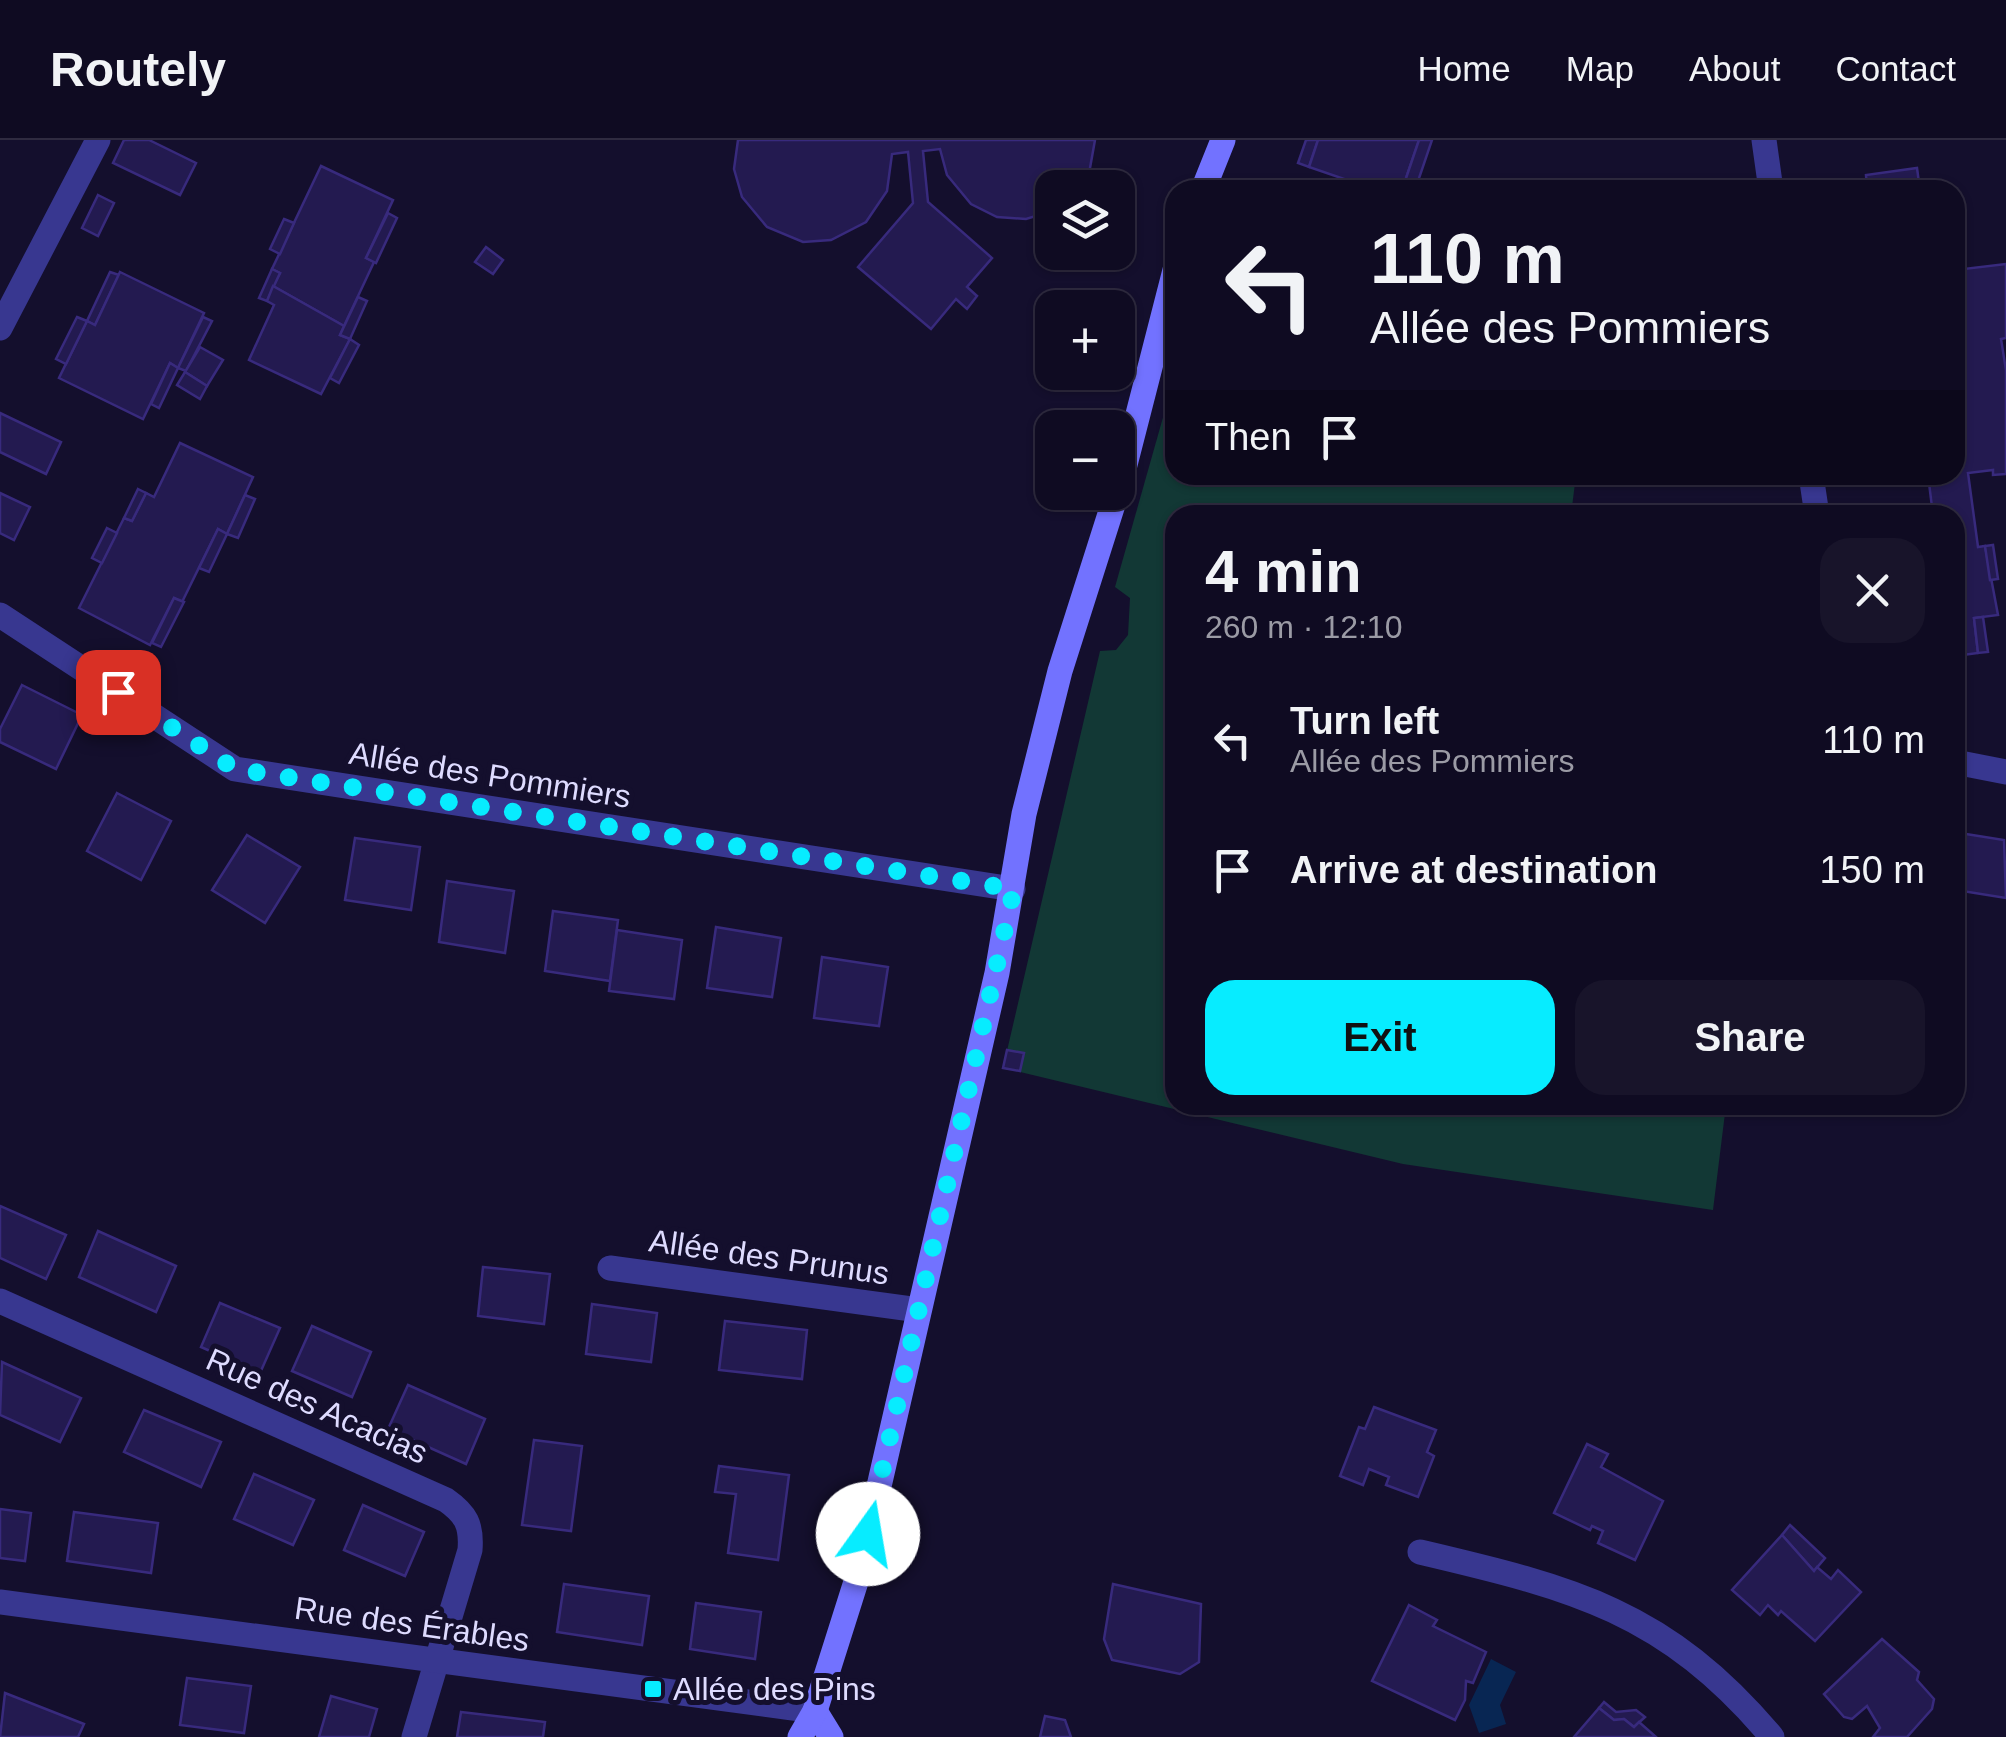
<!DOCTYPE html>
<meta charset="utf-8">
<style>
:root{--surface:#0f0b22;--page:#18142a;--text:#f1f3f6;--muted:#9b9ba5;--line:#2f2b40;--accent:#07ecff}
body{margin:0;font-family:Arial,sans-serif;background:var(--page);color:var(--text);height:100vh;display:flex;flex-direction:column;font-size:38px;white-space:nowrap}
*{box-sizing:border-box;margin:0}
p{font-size:32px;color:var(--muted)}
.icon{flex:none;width:55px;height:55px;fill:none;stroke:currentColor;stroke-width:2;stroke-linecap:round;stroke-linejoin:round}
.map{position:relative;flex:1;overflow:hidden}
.details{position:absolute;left:1165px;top:365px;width:800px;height:610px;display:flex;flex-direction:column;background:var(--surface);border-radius:30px;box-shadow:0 2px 8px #0004,0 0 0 2px var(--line)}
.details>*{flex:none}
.banner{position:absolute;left:1165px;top:40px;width:800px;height:305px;border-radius:30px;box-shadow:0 2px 8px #0004,0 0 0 2px var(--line);background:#0f0b22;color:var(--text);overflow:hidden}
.fabs{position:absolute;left:1035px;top:30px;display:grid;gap:20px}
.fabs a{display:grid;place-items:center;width:100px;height:100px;border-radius:20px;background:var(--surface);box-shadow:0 2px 8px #0004,0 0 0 2px var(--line);font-size:50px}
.pin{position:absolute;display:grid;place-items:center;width:85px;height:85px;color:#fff;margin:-42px;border-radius:20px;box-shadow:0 5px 15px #0006}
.me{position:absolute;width:110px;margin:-55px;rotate:13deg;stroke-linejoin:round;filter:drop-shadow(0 0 8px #0008)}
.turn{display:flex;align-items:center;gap:35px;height:210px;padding:0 40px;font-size:45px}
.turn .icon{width:130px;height:130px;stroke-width:2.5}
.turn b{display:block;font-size:70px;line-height:85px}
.then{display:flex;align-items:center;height:95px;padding:0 40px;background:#0003;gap:20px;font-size:38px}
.round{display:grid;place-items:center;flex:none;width:105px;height:105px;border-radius:30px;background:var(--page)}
.summary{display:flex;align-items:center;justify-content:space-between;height:170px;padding:0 40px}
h1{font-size:60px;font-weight:700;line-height:75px}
.action{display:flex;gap:20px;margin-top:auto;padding:20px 40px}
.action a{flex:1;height:115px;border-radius:30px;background:var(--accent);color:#111;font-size:40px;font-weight:700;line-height:115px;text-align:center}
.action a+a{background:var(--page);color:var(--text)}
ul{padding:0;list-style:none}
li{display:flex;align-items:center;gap:30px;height:130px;padding:0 40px}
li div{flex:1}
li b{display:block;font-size:38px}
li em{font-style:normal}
header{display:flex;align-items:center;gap:60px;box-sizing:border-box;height:140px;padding:0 50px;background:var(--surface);border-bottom:2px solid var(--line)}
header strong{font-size:48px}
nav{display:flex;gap:55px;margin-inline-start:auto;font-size:35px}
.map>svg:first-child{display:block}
.green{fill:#123835}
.water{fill:#082653}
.building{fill:#231a50;stroke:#382a7d;stroke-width:2.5}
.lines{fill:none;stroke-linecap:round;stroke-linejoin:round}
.lane{stroke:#383790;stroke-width:25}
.street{stroke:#383790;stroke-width:25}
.secondary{stroke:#7272ff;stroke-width:25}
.route{stroke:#07ecff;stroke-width:18;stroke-dasharray:0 32.4}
.poi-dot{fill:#07ecff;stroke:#140f2d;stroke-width:4}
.labels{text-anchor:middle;stroke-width:10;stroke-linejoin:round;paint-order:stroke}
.street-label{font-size:32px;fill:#dedbff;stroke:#140f2d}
.poi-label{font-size:32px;fill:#dedbff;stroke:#140f2d;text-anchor:start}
</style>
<header>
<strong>Routely</strong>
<nav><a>Home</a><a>Map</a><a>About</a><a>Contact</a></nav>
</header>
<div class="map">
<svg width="2006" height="1597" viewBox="0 0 2006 1597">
<rect width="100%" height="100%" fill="#140f2d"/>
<!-- green -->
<polygon class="green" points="1175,235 1175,335 1576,335 1571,375 1175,375 1175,965 1726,965 1713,1070 1403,1024 1003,928 1100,511 1116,510 1128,495 1130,458 1115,447"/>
<!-- water -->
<polygon class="water" points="1491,1519 1516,1532 1500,1565 1506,1584 1479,1593 1469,1565"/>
<!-- building -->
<g class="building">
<polygon points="124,0 149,0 196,23 180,55 113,23"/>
<polygon points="738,0 1095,0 1090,28 1080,48 1052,48 1052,71 1026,79 997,77 971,64 947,35 940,9 923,11 928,62 992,118 967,147 977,156 967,169 956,159 931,189 858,127 913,63 908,12 892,14 887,51 866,82 831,100 803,102 767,87 742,57 734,29"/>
<polygon points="1306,0 1318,0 1309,27 1298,23"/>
<polygon points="1318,0 1419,0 1402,50 1376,50 1309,27"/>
<polygon points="1419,0 1432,0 1415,50 1402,50"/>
<polygon points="321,26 393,60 366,118 374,122 344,186 273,146 280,133 272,129"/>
<polygon points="1917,28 1920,50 1867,50 1866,35"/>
<polygon points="98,55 114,63 98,96 82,88"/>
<polygon points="388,73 397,78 376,123 366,118"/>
<polygon points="284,79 294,83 280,114 270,109"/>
<polygon points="486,107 503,120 493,134 475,122"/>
<polygon points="2006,124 2006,198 2001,199 2006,230 2006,334 1993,335 1993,330 1968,333 1978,407 1985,406 1998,475 1974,478 1978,513 1955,516 1955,375 1933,375 1928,335 1955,335 1955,130"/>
<polygon points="272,129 280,133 267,161 259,158"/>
<polygon points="110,132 119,135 95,185 87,181"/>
<polygon points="120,132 204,173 178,228 170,223 143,279 59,238 87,181 95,185"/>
<polygon points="273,146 344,186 340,195 350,199 321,254 249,220 274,165 267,161"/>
<polygon points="358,157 367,161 350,199 340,195"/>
<polygon points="77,177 87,181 66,224 56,219"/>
<polygon points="203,177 212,181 186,231 178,228"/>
<polygon points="350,199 359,205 339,243 330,238"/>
<polygon points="200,207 223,220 207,246 185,232"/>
<polygon points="170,223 178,228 159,268 151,264"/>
<polygon points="185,232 207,246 200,259 177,245"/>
<polygon points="0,273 61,302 46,334 0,312"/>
<polygon points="180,303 253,337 227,394 218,389 182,462 174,458 150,505 79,468 124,378 132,381 146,353 154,357"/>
<polygon points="138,349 146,353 132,381 124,378"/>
<polygon points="0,353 30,367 14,400 0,393"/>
<polygon points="245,355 255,359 238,398 227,394"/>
<polygon points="107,388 117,393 102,423 92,418"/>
<polygon points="218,389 227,394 209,432 199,428"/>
<polygon points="1993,405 1998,439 1990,440 1985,406"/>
<polygon points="174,458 184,462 161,507 152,503"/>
<polygon points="1983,477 1988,512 1978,513 1974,478"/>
<polygon points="22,545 82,575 56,629 0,602 0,589"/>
<polygon points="117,653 171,681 141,740 87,711"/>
<polygon points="1966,694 2004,700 2006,758 1956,750"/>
<polygon points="247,695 300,727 265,783 212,750"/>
<polygon points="355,698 420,707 411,770 345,760"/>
<polygon points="447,741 514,751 505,813 439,802"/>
<polygon points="553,771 618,780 610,841 545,831"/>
<polygon points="716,787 781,798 772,857 707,848"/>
<polygon points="617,790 682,800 674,859 609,851"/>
<polygon points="822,817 888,827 879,886 814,878"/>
<polygon points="1007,910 1024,913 1020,931 1003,928"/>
<polygon points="0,1066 66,1095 46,1139 0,1118"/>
<polygon points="98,1091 176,1126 156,1172 79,1137"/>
<polygon points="483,1127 550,1134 544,1184 478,1176"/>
<polygon points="220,1163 280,1188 260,1233 201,1207"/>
<polygon points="592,1164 657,1173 651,1222 586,1214"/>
<polygon points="725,1181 807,1190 802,1239 719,1230"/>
<polygon points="312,1186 371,1212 352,1257 292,1231"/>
<polygon points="2,1222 81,1258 60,1302 0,1275"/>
<polygon points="408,1245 485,1279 466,1324 388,1289"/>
<polygon points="1374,1267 1436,1290 1427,1312 1434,1316 1418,1357 1386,1345 1389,1337 1369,1329 1363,1345 1340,1336 1359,1287 1365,1289"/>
<polygon points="144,1270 221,1302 201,1347 124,1312"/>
<polygon points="534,1300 582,1306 571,1391 522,1385"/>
<polygon points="1587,1304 1608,1314 1601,1327 1663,1361 1635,1420 1598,1403 1603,1391 1592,1386 1590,1390 1554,1373"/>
<polygon points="719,1326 789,1335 778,1420 728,1413 736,1354 715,1352"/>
<polygon points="254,1334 314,1360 293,1405 234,1379"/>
<polygon points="363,1365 424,1392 405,1436 344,1410"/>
<polygon points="0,1369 31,1373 25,1421 0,1418"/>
<polygon points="74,1372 158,1383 151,1433 67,1421"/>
<polygon points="1790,1385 1825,1418 1814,1431 1782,1395"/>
<polygon points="1782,1395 1814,1431 1817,1427 1831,1439 1838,1430 1861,1452 1815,1501 1781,1471 1778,1475 1768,1465 1760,1475 1732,1450"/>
<polygon points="564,1444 649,1456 642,1505 557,1492"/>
<polygon points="1113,1444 1201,1464 1199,1522 1180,1534 1112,1520 1104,1499"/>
<polygon points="696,1463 761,1472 755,1519 690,1509"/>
<polygon points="1409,1465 1437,1480 1433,1486 1486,1512 1473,1543 1466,1541 1465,1560 1455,1580 1372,1541"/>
<polygon points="1882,1499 1919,1532 1917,1540 1934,1559 1932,1569 1907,1597 1873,1597 1880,1588 1867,1566 1852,1579 1844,1577 1824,1554"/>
<polygon points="187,1538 251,1546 244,1593 180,1585"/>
<polygon points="5,1553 84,1584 78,1597 0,1597"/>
<polygon points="331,1556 377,1569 369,1597 319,1597"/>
<polygon points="1604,1562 1616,1572 1636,1570 1645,1577 1634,1587 1624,1579 1614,1580 1599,1568"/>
<polygon points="1599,1568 1614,1580 1624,1579 1634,1587 1639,1582 1656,1597 1574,1597"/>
<polygon points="461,1572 545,1582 543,1597 457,1597"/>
<polygon points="1045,1576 1065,1580 1071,1597 1040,1597"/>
</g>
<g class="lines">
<!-- lane -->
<polyline class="lane" points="0,188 98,0"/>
<!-- street -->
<g class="street">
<polyline points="1764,0 1771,50"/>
<polyline points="1811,335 1817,375"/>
<polyline points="0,475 235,629 1013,749"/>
<polyline points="1955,622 2006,632"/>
<polyline points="610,1128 919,1170"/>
<path d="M0,1161L446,1360C466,1374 472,1385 470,1410L414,1597"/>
<path d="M1420,1412C1573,1448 1666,1471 1772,1597"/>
<polyline points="0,1462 815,1571"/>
</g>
<!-- secondary -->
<g class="secondary">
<polyline points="1203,50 1223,0"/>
<polyline points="1118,352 1175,130"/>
<polyline points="815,1571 831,1597"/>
<polyline points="800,1597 815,1571 860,1429 997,833 1024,674 1060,531 1117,352"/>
</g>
</g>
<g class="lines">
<!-- route -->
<polyline class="route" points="118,552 235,629 1014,749 868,1394"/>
</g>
<!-- markers -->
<rect class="poi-dot" x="643" y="1539" width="20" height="20" rx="5"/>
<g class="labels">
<!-- street labels -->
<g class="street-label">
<text transform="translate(490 635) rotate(9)" y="11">Allée des Pommiers</text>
<text transform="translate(769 1117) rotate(8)" y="11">Allée des Prunus</text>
<text transform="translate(317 1266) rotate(24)" y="11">Rue des Acacias</text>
<text transform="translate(412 1484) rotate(8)" y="11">Rue des Érables</text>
</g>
<!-- poi labels -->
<g class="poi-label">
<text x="673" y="1560">Allée des Pins</text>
</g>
</g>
</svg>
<div class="fabs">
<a><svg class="icon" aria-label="layers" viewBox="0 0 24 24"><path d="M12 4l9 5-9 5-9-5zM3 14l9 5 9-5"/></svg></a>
<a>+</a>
<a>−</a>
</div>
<div class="pin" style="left:118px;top:552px;background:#d93025"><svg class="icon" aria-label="arrive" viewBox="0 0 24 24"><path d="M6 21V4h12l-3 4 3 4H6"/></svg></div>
<svg class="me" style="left:868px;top:1394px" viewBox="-20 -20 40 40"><circle r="19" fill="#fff"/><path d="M0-13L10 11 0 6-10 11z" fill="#07ecff"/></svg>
<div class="banner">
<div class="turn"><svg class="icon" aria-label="left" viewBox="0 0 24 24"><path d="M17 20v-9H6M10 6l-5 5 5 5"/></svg><div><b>110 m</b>Allée des Pommiers</div></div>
<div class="then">Then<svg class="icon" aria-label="arrive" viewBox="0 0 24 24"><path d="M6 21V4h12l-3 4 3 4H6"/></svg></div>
</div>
<section class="details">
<div class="summary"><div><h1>4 min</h1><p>260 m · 12:10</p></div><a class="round"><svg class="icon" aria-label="close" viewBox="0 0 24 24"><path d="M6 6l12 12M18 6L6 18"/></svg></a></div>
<ul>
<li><svg class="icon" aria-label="left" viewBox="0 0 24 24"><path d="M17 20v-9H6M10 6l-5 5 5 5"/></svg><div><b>Turn left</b><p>Allée des Pommiers</p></div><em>110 m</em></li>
<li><svg class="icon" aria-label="arrive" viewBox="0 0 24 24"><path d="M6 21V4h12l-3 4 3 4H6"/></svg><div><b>Arrive at destination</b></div><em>150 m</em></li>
</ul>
<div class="action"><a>Exit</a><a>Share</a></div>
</section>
</div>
